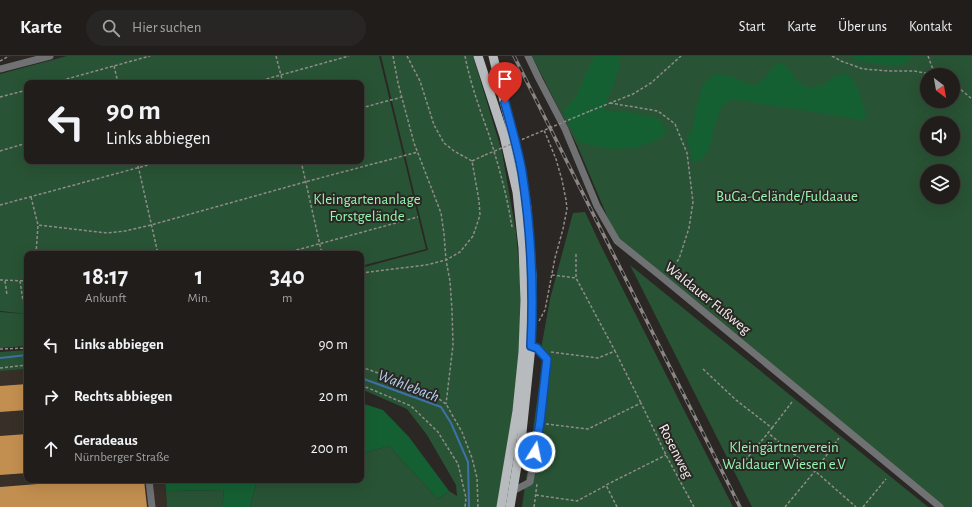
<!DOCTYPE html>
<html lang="de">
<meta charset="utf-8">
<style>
:root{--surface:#201d1b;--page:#282624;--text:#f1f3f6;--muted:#a2a2a3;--line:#3d3b3a}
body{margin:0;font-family:"Alegreya Sans",sans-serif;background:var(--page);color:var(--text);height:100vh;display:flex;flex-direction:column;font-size:15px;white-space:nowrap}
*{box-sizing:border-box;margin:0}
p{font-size:13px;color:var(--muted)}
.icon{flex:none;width:22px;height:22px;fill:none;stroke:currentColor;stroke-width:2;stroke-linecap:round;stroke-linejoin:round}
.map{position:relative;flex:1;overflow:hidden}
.drawer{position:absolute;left:24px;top:195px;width:340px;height:232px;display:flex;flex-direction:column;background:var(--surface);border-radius:8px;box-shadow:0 4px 16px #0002,0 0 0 1px var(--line)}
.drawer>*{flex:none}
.hud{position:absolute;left:24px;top:24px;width:340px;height:84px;border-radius:8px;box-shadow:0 4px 16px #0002,0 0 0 1px var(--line);background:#201d1b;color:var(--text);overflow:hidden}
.needle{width:26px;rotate:149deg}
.controls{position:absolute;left:920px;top:12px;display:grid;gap:8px}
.controls a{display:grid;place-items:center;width:40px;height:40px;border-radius:50%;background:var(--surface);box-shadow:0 4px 16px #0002,0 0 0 1px var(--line);font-size:20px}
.pin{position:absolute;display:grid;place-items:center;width:34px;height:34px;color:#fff;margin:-41px -17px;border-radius:50% 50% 50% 0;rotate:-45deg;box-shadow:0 0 4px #0007}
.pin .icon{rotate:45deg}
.me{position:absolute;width:44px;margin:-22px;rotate:10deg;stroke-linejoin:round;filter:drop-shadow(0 0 3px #0008)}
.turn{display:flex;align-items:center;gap:14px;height:84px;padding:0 16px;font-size:18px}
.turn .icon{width:52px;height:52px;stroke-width:2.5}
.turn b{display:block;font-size:28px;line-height:34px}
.eta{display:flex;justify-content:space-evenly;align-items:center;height:68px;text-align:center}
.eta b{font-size:24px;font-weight:700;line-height:28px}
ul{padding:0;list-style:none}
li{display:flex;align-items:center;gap:12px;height:52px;padding:0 16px}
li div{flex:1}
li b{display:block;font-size:15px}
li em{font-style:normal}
header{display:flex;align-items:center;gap:24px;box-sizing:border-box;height:56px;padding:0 20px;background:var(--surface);border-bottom:1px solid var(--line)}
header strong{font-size:19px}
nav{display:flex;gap:22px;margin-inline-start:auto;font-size:14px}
.search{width:280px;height:36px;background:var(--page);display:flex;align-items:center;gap:10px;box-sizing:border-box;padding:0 14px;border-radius:22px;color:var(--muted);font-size:15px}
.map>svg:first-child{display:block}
.built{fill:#372f28}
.green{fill:#295335;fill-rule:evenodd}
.forest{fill:#156033}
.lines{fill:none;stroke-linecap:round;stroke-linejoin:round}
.stream{stroke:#3e71a8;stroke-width:2}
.building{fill:#c38f50}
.path{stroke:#8f8c8a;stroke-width:1.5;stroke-dasharray:3 2;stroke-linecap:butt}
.minor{stroke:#6f7172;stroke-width:7}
.major{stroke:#b7bbbe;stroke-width:9}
.rail-casing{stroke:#888583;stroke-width:3.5}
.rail{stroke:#2a2724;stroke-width:2;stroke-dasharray:6;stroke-linecap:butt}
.path-bridge{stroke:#8f8c8a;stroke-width:1.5;stroke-dasharray:3 2;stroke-linecap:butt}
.route-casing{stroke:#114b97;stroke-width:10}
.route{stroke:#1a73e8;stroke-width:7}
.labels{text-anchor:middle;stroke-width:4;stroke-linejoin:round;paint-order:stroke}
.park-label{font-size:15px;fill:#96f6b0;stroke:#2a2724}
.street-label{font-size:15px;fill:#efedeb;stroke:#2a2724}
.water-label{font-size:16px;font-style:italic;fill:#b5d1f0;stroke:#2a2724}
</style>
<header>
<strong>Karte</strong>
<div class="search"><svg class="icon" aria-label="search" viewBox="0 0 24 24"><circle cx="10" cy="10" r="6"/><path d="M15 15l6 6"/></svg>Hier suchen</div>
<nav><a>Start</a><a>Karte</a><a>Über uns</a><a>Kontakt</a></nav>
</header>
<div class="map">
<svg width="972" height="451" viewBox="0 0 972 451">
<rect width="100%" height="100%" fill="#2a2724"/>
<!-- built -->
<polygon class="built" points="27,313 27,424 165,424 167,451 0,451 0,315"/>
<!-- green -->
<g class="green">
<path d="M67,0H379L426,193L361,210V198H27V258L0,255V18ZM27,27H361V105H27Z"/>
<polygon points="381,0 473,0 502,96 516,176 521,232 520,298 513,353 497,451 250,451 256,428 269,424 361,424 361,398 389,390 438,443 449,435 457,440 456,429 427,379 407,353 361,333 361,212 428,194"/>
<path d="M532,0H972V451H943L616,181L577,89ZM927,19H953V45H927ZM927,67H953V93H927ZM927,115H953V141H927Z"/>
<polygon points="585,156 601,190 733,451 522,451 543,303 544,293 541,293 550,243 573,157"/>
<polygon points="630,209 928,451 752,451"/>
<polygon points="0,256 27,258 27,290 0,292"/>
<polygon points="27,294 27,313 0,315 0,296"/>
<polygon points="224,434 222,451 167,451 166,435"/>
</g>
<!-- forest -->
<g class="forest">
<path d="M595,0H620C621,18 609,36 604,54L611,55L628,56L653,61L661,65L665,72V78L661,82L645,89L634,92L609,93L586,88L580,86L576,81L564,57L567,51L576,41L587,15Z"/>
<polygon points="854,0 914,0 906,6 897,10 856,5 853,1"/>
<path d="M781,6L789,13L797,25L809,32L823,29L832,22L844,17L853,23L859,36L867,61L864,63L861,64L796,53L735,44C728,45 724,48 720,54C718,59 717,64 715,69C712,81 709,107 692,106L691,95L686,82L692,75L696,51L703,29L710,22L716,18L723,19L734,21L753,30L762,25L774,10Z"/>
<polygon points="361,347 383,354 409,381 449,435 438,443 389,390 361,398"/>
<polygon points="165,424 269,424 256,428 250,451 222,451 224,434 166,435"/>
</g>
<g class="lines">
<!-- stream -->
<g class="stream">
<polyline points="0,302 27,299"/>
<polyline points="361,322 441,351 451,367 468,406 469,451"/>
</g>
</g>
<!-- building -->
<g class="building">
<polygon points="27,328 27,354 0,356 0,330"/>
<polygon points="27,378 27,417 0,419 0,380"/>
<polygon points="88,424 144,424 147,451 0,451 0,431"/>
</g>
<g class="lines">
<!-- path -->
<g class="path">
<polyline points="276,0 283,27"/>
<polyline points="393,0 398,27 414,87 441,157 444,178 446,204 450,225 452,254 453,289 446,348"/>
<polyline points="407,0 420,25 434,69 444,87 454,95 472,105"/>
<path d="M465,0C470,26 479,51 488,76C498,107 507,139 512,171"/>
<polyline points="832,0 841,5 863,13 889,15 914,15 936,19"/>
<polyline points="928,0 932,11 938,19"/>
<polyline points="0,5 9,0"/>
<polyline points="114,10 118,27"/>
<polyline points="52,27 150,0"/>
<polyline points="252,27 349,0"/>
<polyline points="953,28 959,32 972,43"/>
<polyline points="0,41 27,34"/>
<polyline points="610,47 658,55 675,68 687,97 693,146 689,172 679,203 667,218"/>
<polyline points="361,52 402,41"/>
<polyline points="590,55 633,38 651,27 681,0"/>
<polyline points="0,95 27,87"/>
<polyline points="137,105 158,198"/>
<polyline points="301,105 322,198"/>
<polyline points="472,105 485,99"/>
<polyline points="31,141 38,169 107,177 125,175 151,169 305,126 418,96"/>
<polyline points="0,149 163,105"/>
<polyline points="36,198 38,169"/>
<polyline points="282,198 418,161"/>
<polyline points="576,198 576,222 615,295"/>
<polyline points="361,217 426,209 446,204 460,196 473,180 480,159 479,145 472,105"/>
<polyline points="552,219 576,222"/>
<polyline points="0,224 27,225"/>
<polyline points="5,225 7,239"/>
<polyline points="20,225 23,245"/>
<polyline points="539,265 545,254 555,202 563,173 567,153 566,144 562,124 556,103 544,74"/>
<polyline points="0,293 27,292"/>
<polyline points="551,296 598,302 615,295 641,347"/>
<polyline points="361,311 410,328 429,336 446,348 462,376 472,402 477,422 478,451"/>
<polyline points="0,312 27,309"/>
<polyline points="703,313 736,344 772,372 768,377 815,415 856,451"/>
<polyline points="361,329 411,350 438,376 458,408 466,442 465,451"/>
<polyline points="546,368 588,373 641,347 666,399 694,451"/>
<polyline points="772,372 792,346"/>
<polyline points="739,412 768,377"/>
<polyline points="536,439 577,445 605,430"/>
<polyline points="534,451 537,428"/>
<polyline points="617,451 606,429 666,399"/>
<polyline points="785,451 815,415 839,382"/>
<polyline points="863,451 886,423"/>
</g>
<!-- minor -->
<g class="minor">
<polyline points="528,0 539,23 565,73 597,150 617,185 663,222 940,451"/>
<polyline points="0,13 50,0"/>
<polyline points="149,424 152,451"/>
<polyline points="513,435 530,426 540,366 547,303 537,292 531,290"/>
</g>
<!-- major -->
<g class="major">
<polyline points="478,0 504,80 517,136 523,192 525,244 523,296 517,355 501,451"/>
<polyline points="493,0 521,114 527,152 532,220 531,290 521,386 510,451"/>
</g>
<!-- rail casing -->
<g class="rail-casing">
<polyline id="rail" points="514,0 740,451"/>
</g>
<!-- rail -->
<use href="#rail" class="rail"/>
<!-- path-bridge -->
<polyline class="path-bridge" points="485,99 590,55"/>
</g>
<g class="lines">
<!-- route casing -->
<g class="route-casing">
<path id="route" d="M505,47C511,70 518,93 522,116C531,173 534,232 531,290L537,292L547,303L540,366L535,396"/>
</g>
<!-- route -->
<use href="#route" class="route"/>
</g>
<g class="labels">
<!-- park labels -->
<g class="park-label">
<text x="787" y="145">BuGa-Gelände/Fuldaaue</text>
<text x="367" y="148">Kleingartenanlage<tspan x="367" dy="17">Forstgelände</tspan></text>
<text x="784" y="396">Kleingärtnerverein<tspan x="784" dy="17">Waldauer Wiesen e.V</tspan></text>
</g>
<!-- street labels -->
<g class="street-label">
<text transform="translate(708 242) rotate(39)" y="5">Waldauer Fußweg</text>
<text transform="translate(676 395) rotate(63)" y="5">Rosenweg</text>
</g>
<!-- water labels -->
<g class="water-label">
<text transform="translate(409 329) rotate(21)" y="6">Wahlebach</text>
</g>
</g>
</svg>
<div class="controls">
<a><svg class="needle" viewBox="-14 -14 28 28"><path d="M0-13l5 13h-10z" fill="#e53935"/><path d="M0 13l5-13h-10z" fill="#a2a2a3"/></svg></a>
<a><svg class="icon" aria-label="sound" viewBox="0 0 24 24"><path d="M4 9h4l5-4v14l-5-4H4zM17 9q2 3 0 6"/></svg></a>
<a><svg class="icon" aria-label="layers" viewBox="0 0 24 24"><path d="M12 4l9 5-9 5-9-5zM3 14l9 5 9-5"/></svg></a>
</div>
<div class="pin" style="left:505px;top:47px;background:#d93025"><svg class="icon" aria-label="arrive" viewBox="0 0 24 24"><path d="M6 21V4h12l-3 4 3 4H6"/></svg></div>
<svg class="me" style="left:535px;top:396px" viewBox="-20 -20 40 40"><circle r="17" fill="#1a73e8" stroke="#fff" stroke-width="3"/><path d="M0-11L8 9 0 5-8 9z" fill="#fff"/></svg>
<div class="hud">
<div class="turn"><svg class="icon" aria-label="left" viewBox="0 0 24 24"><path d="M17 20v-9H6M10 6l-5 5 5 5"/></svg><div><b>90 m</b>Links abbiegen</div></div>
</div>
<section class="drawer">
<div class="eta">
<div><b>18:17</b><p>Ankunft</p></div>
<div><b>1</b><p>Min.</p></div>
<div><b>340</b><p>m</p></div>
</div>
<ul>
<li><svg class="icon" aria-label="left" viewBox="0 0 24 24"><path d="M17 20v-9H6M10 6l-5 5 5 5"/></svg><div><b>Links abbiegen</b></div><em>90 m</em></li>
<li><svg class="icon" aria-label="right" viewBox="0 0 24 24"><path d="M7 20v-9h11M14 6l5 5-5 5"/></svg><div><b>Rechts abbiegen</b></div><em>20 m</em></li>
<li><svg class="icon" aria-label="ahead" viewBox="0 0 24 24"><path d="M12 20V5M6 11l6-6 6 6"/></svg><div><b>Geradeaus</b><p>Nürnberger Straße</p></div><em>200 m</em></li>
</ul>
</section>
</div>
